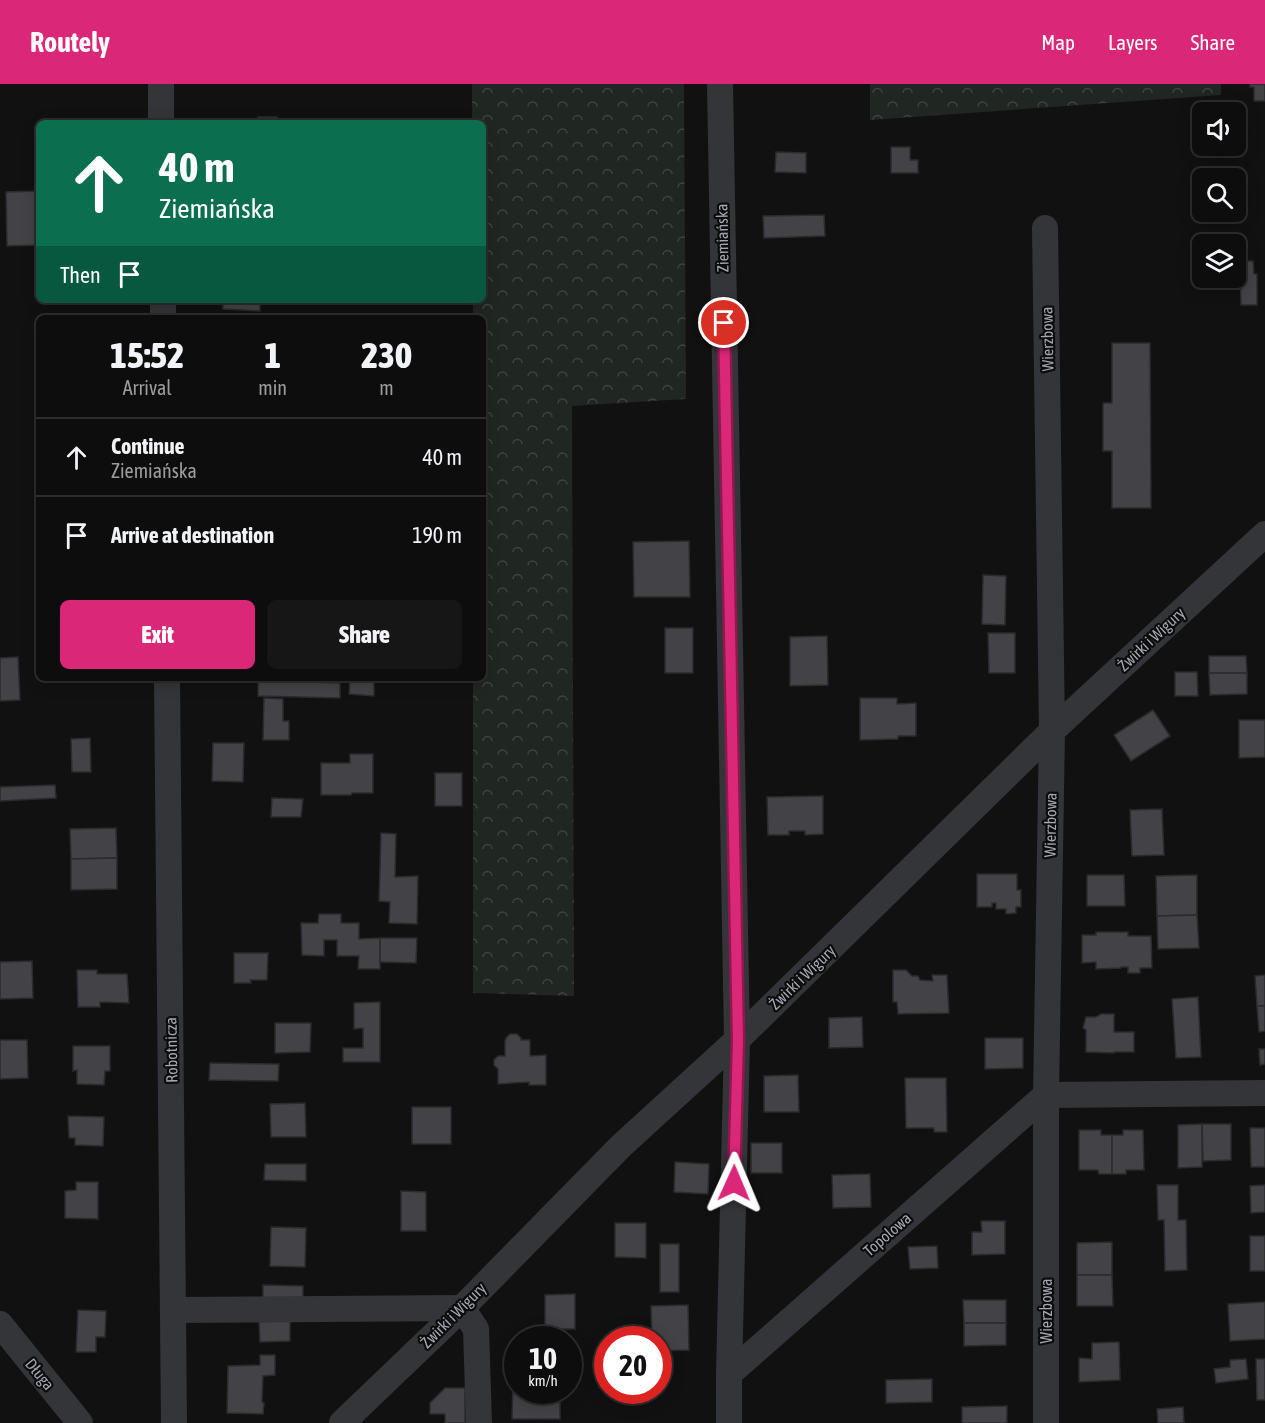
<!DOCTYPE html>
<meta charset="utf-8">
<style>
:root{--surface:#0d0d0e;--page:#161617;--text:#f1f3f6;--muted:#9a9c9e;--line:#2d2d2e;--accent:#db2777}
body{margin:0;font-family:"Asap Condensed",sans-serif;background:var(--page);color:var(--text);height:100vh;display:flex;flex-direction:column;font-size:22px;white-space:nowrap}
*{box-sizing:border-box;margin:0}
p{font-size:20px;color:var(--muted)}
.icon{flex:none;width:33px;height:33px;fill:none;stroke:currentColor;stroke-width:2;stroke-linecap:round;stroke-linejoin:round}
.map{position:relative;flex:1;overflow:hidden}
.side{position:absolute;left:36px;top:231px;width:450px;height:366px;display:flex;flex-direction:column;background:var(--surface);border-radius:9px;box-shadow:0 3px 15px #0003,0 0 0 2px var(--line)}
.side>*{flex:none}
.top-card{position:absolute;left:36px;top:36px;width:450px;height:183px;border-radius:9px;box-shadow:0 3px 15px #0003,0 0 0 2px var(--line);background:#0b6e4f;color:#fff;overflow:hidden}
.tools{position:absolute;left:1192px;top:18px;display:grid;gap:12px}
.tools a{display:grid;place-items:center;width:54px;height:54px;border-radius:9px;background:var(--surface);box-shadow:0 3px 15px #0003,0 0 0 2px var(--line);font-size:30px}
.speed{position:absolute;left:504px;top:1242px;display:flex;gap:12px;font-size:30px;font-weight:700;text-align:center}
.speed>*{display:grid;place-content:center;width:78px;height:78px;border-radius:50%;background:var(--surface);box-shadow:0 3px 15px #0003,0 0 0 2px var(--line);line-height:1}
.speed small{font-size:15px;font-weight:400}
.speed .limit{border:9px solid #d22;background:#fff;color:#111}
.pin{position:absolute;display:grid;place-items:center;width:51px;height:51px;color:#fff;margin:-26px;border:3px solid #fff;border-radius:50%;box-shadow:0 2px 6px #0007}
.me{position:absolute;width:66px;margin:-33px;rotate:1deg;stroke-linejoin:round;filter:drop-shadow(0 0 4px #0008)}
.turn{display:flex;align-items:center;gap:21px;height:126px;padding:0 24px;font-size:27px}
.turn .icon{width:78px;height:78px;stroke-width:2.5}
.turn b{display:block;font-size:42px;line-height:51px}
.then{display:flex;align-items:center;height:57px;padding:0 24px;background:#0003;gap:12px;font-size:22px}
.eta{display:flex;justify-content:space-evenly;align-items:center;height:102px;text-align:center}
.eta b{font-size:36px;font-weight:800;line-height:42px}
.primary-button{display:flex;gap:12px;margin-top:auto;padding:12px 24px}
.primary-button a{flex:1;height:69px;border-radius:9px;background:var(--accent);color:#fff;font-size:24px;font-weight:800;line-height:69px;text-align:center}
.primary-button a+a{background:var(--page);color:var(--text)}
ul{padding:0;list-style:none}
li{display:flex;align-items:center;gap:18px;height:78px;padding:0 24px;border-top:2px solid var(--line)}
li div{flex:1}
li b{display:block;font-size:22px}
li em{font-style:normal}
header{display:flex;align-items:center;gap:36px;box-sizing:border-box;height:84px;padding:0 30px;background:var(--accent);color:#fff}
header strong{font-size:28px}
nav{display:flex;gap:33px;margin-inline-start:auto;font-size:21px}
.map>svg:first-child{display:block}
.forest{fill:url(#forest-crowns)}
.building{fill:#434347;stroke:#2b2b2e;stroke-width:1.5}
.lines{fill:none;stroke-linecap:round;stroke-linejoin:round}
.minor{stroke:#343539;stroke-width:26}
.route-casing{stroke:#8e194d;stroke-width:15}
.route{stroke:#db2777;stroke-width:10}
.labels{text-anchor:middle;stroke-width:4.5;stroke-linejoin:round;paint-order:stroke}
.street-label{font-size:16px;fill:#a4a7b1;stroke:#0c0c0d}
</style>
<header>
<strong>Routely</strong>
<nav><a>Map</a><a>Layers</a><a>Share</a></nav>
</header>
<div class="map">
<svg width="1265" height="1339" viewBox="0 0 1265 1339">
<defs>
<pattern id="forest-crowns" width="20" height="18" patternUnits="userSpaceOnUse" patternTransform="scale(1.5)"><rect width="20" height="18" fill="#202621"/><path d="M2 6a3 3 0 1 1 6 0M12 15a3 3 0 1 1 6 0" fill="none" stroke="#3d433f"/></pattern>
</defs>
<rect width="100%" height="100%" fill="#111112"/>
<!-- forest -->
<g class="forest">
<polygon points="472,0 684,0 686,315 572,322 574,912 473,909 473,594 483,594 483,234 473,234 473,216 483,216 483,39 472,39"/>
<polygon points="870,0 1221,0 1221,11 870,36"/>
</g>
<!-- building -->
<g class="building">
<polygon points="1250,0 1265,0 1265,17 1254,17 1254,3 1250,3"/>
<rect x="258" y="33" width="19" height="6"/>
<polygon points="891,63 910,63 910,76 918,76 918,89 891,89"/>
<polygon points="776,68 806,69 806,89 775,88"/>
<polygon points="39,107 39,161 7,162 6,108"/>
<polygon points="824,131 825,152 764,154 763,132"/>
<polygon points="1240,177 1253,177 1254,190 1257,190 1257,221 1241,221"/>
<polygon points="223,216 260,216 260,227 223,225"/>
<polygon points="1112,259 1150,259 1151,424 1112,424 1112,367 1103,367 1103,319 1112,319"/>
<polygon points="689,457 690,513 634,513 633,458"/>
<polygon points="983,491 1006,492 1005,541 982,540"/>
<rect x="665" y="544" width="28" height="45"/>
<polygon points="988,549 1015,549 1015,589 989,589"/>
<polygon points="827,552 828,601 790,602 790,553"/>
<polygon points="1209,572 1246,572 1247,589 1209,589"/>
<polygon points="18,573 20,616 0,617 0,574"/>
<polygon points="1175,588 1197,588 1198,612 1175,612"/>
<polygon points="1209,589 1247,589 1247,610 1210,611"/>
<polygon points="350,594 374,594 374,612 349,610"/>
<polygon points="258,596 340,599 340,614 258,612"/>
<polygon points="264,614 283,615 283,637 289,637 289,656 263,656"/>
<polygon points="860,614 897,614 897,620 916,619 916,652 898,652 898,655 860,656"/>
<polygon points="1153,626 1170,652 1131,677 1114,651"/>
<polygon points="1239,636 1265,636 1265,673 1239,674"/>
<polygon points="90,654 91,688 72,688 71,655"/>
<polygon points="213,659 244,659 243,698 212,697"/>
<polygon points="350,670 373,670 373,709 352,709 351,711 321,711 321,679 350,679"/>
<rect x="435" y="689" width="27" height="33"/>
<polygon points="55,701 56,714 0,717 0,703"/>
<polygon points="823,712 823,750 805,751 805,747 789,747 789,751 768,751 767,713"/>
<polygon points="272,714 303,715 301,733 271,733"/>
<polygon points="1162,725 1164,771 1132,772 1130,726"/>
<polygon points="116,744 117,774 71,775 70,745"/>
<polygon points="381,749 396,750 395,793 418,792 417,840 389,839 390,818 379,817"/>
<polygon points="117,774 117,805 71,806 71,775"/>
<polygon points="977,790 1017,790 1017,806 1021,806 1021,823 1016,823 1016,829 1006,830 1006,825 996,825 996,819 992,819 992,823 977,823"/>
<polygon points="1087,791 1124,791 1125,822 1087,822"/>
<polygon points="1197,791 1197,831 1157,832 1156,792"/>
<polygon points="319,830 341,830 341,839 359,839 359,855 380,854 380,885 358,885 359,872 337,872 337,856 324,856 324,872 302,871 301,839 318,839"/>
<polygon points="1197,831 1199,864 1158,865 1157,832"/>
<polygon points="1096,848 1128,848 1128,852 1151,852 1152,884 1140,884 1140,889 1128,889 1128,883 1121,883 1121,884 1096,885 1096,878 1082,879 1082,851 1096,851"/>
<polygon points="380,854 417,854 416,879 380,878"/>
<polygon points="234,869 268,869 267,896 250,896 251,899 234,899"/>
<polygon points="32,877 33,914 0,915 0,878"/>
<polygon points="77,886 97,886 97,890 127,890 129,919 100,918 100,923 78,923"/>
<polygon points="893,886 906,886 912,892 918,892 920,896 933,897 932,891 947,891 949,929 898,930 897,918 893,918"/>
<polygon points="1265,891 1265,922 1257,922 1255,892"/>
<polygon points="1198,913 1201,973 1176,974 1172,915"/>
<polygon points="380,918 380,978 343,978 343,964 363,964 363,944 354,945 354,919"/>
<polygon points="1257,922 1265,922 1265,947 1259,948"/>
<polygon points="1101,930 1114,930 1114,948 1134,948 1134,968 1114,968 1114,969 1086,968 1086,946 1083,944 1086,933 1096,933"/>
<polygon points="862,933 863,963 829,964 829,934"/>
<polygon points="275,939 311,939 310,968 275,969"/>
<polygon points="510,950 517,950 521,954 521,956 530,956 530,972 546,971 546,1001 529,1001 529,998 498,1000 498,985 494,981 494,976 498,972 505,972 505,956 506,956 506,954"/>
<polygon points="985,954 1023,954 1023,984 985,985"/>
<polygon points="0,956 27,956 28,994 0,995"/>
<polygon points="73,962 110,962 110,987 105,987 104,1001 77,1000 77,986 73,987"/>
<polygon points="1259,965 1265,965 1265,980 1260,981"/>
<polygon points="210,979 279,980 278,997 209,996"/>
<polygon points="798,991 799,1028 764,1028 764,992"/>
<polygon points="905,994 946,994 947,1048 934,1048 934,1044 906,1044"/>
<polygon points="305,1019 306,1053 271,1053 270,1020"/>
<rect x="412" y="1023" width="39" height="37"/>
<polygon points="68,1032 104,1033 103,1062 75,1061 75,1054 69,1054"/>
<polygon points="1202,1040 1231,1040 1231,1076 1203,1077"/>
<polygon points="1202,1040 1202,1083 1178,1084 1178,1041"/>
<polygon points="1250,1044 1265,1044 1265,1083 1251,1083"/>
<polygon points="1079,1046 1101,1046 1101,1051 1112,1051 1112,1090 1099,1090 1098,1086 1079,1086"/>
<polygon points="1123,1046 1143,1046 1144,1086 1126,1086 1126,1090 1112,1090 1112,1051 1123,1051"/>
<rect x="751" y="1059" width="31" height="30"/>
<polygon points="675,1078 709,1080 708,1110 674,1108"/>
<polygon points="265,1080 306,1080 306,1097 264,1096"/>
<polygon points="870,1090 871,1123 833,1124 832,1091"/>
<polygon points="76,1098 98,1098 98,1135 65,1134 65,1107 76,1106"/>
<polygon points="1157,1101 1178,1101 1178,1136 1186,1136 1187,1186 1165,1187 1164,1136 1158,1136"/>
<polygon points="1265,1101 1265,1128 1251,1129 1250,1102"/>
<polygon points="401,1107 426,1108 426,1147 401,1147"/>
<polygon points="981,1137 1005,1137 1005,1170 972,1171 972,1148 982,1148"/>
<polygon points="615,1139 646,1139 646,1174 615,1173"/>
<polygon points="271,1143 306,1144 305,1183 270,1182"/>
<rect x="1250" y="1152" width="15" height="35"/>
<polygon points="1112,1158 1112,1191 1077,1191 1077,1159"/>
<rect x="660" y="1160" width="19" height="48"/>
<polygon points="937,1162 938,1184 910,1185 908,1163"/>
<polygon points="1077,1191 1112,1191 1113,1222 1077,1222"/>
<polygon points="263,1201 303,1202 303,1219 263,1218"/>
<polygon points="575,1210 575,1245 545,1245 545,1211"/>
<polygon points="963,1216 1006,1216 1006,1239 964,1239"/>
<polygon points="1265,1218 1265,1255 1230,1257 1228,1220"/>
<polygon points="688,1221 689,1266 658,1267 658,1256 652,1256 651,1222"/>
<polygon points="78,1226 106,1227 105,1253 96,1253 96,1268 76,1268"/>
<polygon points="290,1236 290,1257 260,1258 259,1238"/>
<polygon points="964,1239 1006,1239 1006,1261 964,1262"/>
<polygon points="1119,1258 1120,1296 1079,1298 1079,1274 1092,1275 1092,1259"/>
<polygon points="260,1271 275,1271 275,1291 263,1292 262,1318 264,1319 263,1330 227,1329 228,1282 260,1281"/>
<polygon points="1246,1275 1248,1295 1216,1299 1214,1285 1230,1283 1230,1276"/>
<polygon points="1256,1275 1265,1275 1265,1316 1257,1316"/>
<polygon points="932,1295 932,1318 886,1319 886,1296"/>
<polygon points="513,1297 518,1297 518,1306 560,1306 560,1335 512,1335"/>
<polygon points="445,1304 465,1304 465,1339 445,1339 445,1330 430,1330 430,1319"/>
<polygon points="1007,1322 1007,1339 962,1339 962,1323"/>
<polygon points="1183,1323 1184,1339 1158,1339 1157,1325"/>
</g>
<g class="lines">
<!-- minor -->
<g class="minor">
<polyline points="161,0 161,39"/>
<polyline points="720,0 737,956 729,1290 729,1339"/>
<polyline points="1045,144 1052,647 1046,1011 1046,1339"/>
<polyline points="163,216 163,234"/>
<polyline points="167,594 174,1339"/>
<polyline points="174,1226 462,1224 476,1245 479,1339"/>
<polyline points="0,1240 80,1339"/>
<polyline points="729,1290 1046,1011 1265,1009"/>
<polyline points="342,1339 462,1224 621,1062 737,956 1052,647 1265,450"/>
</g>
</g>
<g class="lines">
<!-- route casing -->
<g class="route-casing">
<polyline id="route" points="724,239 738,956 734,1099"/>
</g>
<!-- route -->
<use href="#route" class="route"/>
</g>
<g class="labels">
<!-- street labels -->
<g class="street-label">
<text transform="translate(722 154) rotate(-91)" y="6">Ziemiańska</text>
<text transform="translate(1047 255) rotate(-91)" y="6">Wierzbowa</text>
<text transform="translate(1151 555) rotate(-43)" y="6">Żwirki i Wigury</text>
<text transform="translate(1050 741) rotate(-89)" y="6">Wierzbowa</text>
<text transform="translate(802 893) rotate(-44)" y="6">Żwirki i Wigury</text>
<text transform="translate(171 966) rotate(-91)" y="6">Robotnicza</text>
<text transform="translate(887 1150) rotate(-41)" y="6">Topolowa</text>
<text transform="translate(1046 1227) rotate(-90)" y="6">Wierzbowa</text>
<text transform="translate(453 1231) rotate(-45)" y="6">Żwirki i Wigury</text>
<text transform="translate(40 1290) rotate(51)" y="6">Długa</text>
</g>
</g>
</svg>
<div class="tools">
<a><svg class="icon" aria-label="sound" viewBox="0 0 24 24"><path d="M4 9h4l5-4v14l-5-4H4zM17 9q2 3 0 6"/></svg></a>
<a><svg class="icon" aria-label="search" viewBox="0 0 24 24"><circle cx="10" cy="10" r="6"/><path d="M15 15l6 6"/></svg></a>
<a><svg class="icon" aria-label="layers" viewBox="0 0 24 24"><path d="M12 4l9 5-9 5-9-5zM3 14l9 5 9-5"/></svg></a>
</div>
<div class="speed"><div>10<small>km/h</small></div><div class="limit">20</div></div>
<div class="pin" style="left:724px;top:239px;background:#d93025"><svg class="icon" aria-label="arrive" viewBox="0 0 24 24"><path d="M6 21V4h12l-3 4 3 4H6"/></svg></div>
<svg class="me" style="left:734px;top:1099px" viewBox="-20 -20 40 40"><path d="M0-17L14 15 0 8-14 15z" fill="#db2777" stroke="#fff" stroke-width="4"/></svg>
<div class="top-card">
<div class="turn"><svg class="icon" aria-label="ahead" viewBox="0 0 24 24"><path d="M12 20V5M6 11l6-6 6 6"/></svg><div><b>40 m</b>Ziemiańska</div></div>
<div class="then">Then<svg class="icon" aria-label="arrive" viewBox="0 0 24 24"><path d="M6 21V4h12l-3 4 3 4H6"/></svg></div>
</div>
<section class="side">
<div class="eta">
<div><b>15:52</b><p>Arrival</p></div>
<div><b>1</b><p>min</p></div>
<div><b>230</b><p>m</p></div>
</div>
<ul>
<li><svg class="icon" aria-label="ahead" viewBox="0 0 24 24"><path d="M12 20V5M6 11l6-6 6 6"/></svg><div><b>Continue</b><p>Ziemiańska</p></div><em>40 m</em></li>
<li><svg class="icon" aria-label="arrive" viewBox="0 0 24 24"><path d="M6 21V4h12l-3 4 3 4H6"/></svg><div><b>Arrive at destination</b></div><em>190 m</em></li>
</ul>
<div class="primary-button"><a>Exit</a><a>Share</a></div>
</section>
</div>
